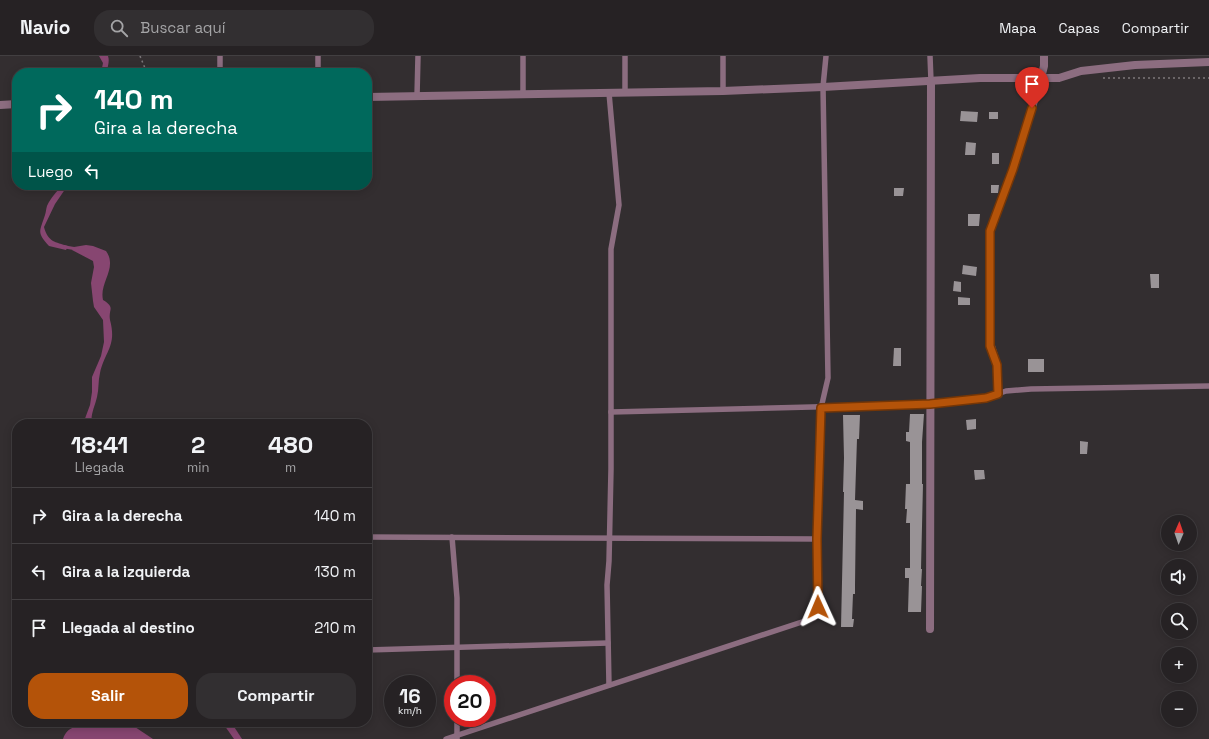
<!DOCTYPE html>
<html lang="es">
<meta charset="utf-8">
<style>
:root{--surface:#262224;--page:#322f31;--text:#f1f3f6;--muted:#a4a4a6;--line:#423f41;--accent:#b45309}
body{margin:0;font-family:"Space Grotesk",sans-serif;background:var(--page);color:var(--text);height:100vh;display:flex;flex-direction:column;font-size:15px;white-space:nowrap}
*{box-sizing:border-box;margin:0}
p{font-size:13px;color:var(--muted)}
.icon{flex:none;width:22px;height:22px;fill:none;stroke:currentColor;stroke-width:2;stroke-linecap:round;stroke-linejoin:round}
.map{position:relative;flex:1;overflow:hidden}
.panel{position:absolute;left:12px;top:363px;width:360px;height:308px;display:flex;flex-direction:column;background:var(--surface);border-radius:16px;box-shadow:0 2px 10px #0003,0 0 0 1px var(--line)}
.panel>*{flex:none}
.banner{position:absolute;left:12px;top:12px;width:360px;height:122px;border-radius:16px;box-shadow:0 2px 10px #0003,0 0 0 1px var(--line);background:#00695c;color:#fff;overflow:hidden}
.needle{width:26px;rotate:2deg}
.buttons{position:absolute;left:1161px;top:459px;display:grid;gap:8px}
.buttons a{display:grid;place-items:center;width:36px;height:36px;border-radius:50%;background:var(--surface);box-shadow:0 2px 10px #0003,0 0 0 1px var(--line);font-size:20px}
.speed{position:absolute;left:384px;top:619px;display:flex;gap:8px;font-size:20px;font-weight:700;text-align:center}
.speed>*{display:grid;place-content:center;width:52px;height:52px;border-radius:50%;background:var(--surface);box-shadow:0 2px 10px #0003,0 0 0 1px var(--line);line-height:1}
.speed small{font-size:10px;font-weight:400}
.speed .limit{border:6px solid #d22;background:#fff;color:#111}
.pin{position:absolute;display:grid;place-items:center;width:34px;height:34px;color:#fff;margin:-41px -17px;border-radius:50% 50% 50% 0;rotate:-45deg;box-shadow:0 0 4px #0007}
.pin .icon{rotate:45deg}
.me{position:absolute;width:44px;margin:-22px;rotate:359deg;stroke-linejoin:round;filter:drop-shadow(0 0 3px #0008)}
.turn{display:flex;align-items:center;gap:14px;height:84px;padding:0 16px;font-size:18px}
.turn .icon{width:52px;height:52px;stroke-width:2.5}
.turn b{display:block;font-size:28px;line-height:34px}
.then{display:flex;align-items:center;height:38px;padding:0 16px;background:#0003;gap:8px;font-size:15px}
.eta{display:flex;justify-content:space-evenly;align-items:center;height:68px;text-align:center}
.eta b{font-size:24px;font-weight:700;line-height:28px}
.primary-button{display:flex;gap:8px;margin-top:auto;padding:8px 16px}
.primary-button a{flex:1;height:46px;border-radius:16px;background:var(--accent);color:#fff;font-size:16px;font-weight:700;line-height:46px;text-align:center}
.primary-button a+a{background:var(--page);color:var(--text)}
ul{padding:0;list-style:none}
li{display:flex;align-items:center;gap:12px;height:56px;padding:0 16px;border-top:1px solid var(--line)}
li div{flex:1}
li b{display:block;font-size:15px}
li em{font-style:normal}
header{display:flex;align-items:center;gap:24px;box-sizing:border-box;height:56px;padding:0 20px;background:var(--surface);border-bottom:1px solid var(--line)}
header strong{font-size:19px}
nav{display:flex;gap:22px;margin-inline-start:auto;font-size:14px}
.search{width:280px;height:36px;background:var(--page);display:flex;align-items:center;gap:10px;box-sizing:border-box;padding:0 14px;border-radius:16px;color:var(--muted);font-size:15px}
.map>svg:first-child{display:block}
.water{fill:#874671}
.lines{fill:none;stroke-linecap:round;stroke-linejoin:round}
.stream{stroke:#874671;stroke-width:3}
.building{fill:#999396}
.path{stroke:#7d787a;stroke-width:1.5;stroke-dasharray:2 3;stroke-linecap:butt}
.lane{stroke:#8c6d80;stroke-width:5.5}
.street{stroke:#8c6d80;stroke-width:8}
.route-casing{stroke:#753606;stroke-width:10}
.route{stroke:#b45309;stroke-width:7}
</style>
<header>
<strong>Navio</strong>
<div class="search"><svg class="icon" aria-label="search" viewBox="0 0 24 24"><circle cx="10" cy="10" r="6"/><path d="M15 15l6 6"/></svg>Buscar aquí</div>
<nav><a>Mapa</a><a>Capas</a><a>Compartir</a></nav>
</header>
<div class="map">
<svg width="1209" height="683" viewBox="0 0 1209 683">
<rect width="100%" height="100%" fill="#332e30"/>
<!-- water -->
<g class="water">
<path d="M99,0H108C110,6 107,11 107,17H101L103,7Z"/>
<path d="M62,129H68L55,148L44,171C48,186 55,186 68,190L66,194L49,190C36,176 40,175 45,159C46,156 46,153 47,150C51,141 57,136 62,129Z"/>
<path d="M86,189L93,190L106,195C118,212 99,226 103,244C116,252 108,253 110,264C117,290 105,295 100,317C98,325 99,333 97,341C95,350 90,359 92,368H83L90,349L92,336V321L101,300L104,286L103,264L94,251L93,245L91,227L94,211L93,205L72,194L74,191Z"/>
<path d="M89,666H130L135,671L153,683H63C68,669 77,672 89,666Z"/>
<polygon points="222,666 231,666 242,683 234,683"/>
</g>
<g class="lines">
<!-- stream -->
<polyline class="stream" points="65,191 77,193"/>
</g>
<!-- building -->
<g class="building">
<polygon points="961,55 978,56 977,66 960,65"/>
<rect x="989" y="56" width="9" height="7"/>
<polygon points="966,86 976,87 975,99 965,99"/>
<rect x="992" y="97" width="7" height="11"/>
<polygon points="991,129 999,129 998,137 991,137"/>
<polygon points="894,132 904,132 903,140 894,140"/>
<polygon points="968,158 980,158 979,170 968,170"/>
<polygon points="963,209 977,211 976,220 962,218"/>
<polygon points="1150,218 1159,218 1159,232 1151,232"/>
<polygon points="954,225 961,226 961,236 953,235"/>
<polygon points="958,241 970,242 970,249 958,249"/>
<polygon points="894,292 901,292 901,310 893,310"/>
<rect x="1028" y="303" width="16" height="13"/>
<polygon points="910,358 924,358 922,386 922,428 923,428 921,513 922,513 921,530 922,530 921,556 908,556 909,522 905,522 905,512 910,512 910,467 906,467 907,453 905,453 906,428 910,428 910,386 906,385 906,376 909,376"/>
<polygon points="843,359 860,359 859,383 857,383 855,444 863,445 863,454 856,453 855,529 855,538 853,538 852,563 854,563 853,571 841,571 844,436 843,436 844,402"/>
<polygon points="976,363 976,373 967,374 966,364"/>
<polygon points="1080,385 1088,386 1087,398 1080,398"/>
<polygon points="974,414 984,414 985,423 975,424"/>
</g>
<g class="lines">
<!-- path -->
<g class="path">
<polyline points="140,0 147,17"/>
<polyline points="1103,22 1209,22"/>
</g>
<!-- lane -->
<g class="lane">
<polyline points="318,0 318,17"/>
<polyline points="930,0 931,25"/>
<polyline points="220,17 220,0"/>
<polyline points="723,35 723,0"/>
<polyline points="625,36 625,0"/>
<polyline points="523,38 523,0"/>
<polyline points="417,40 418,0"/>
<polyline points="611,356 930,348 986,342 1006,335 1031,333 1209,330"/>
<polyline points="367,481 817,483"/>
<polyline points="452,481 457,542 457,628"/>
<polyline points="367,594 608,587"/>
<polyline points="609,629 607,529 609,505 611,413 611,193 619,149 609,37"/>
<polyline points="446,683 814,562 818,551 817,483 821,352 828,322 823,31 826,0"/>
<polyline points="457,683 457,662"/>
</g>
<!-- street -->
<g class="street">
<polyline points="367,41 723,35 823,31 980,22 1059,22 1081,15 1135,9 1209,6"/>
<polyline points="0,49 17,48"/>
<polyline points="998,338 997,309 991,290 990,175 1013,113 1041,22 1044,10 1044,0"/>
<polyline points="930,573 931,25"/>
</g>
</g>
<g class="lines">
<!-- route casing -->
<g class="route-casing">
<polyline id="route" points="818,551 817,483 821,352 930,348 986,342 998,338 997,309 990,290 990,175 1013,113 1032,52"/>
</g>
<!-- route -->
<use href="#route" class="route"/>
</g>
</svg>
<div class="buttons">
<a><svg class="needle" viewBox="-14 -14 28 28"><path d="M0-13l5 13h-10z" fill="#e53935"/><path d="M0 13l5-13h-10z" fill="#a4a4a6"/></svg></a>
<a><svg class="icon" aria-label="sound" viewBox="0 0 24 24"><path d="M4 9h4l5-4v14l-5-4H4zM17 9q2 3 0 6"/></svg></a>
<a><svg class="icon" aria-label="search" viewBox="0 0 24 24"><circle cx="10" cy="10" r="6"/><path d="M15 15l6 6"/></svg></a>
<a>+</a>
<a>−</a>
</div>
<div class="speed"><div>16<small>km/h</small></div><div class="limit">20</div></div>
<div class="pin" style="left:1032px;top:52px;background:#d93025"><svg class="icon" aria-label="arrive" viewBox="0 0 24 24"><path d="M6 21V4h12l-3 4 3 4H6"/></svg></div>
<svg class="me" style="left:818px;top:551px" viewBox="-20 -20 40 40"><path d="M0-17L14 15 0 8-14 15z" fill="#b45309" stroke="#fff" stroke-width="4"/></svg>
<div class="banner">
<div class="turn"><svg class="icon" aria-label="right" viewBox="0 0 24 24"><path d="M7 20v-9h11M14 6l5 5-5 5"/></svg><div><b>140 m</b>Gira a la derecha</div></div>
<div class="then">Luego<svg class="icon" aria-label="left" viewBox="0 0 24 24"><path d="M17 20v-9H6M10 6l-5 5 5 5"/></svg></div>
</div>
<section class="panel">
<div class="eta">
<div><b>18:41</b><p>Llegada</p></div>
<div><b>2</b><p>min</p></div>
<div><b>480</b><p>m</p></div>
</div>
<ul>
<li><svg class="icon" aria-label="right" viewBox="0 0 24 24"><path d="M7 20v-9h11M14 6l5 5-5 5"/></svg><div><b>Gira a la derecha</b></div><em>140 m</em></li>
<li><svg class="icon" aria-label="left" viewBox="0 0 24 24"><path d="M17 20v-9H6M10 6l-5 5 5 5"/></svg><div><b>Gira a la izquierda</b></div><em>130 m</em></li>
<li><svg class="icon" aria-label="arrive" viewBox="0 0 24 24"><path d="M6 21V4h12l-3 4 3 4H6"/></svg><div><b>Llegada al destino</b></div><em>210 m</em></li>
</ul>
<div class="primary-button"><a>Salir</a><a>Compartir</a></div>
</section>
</div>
